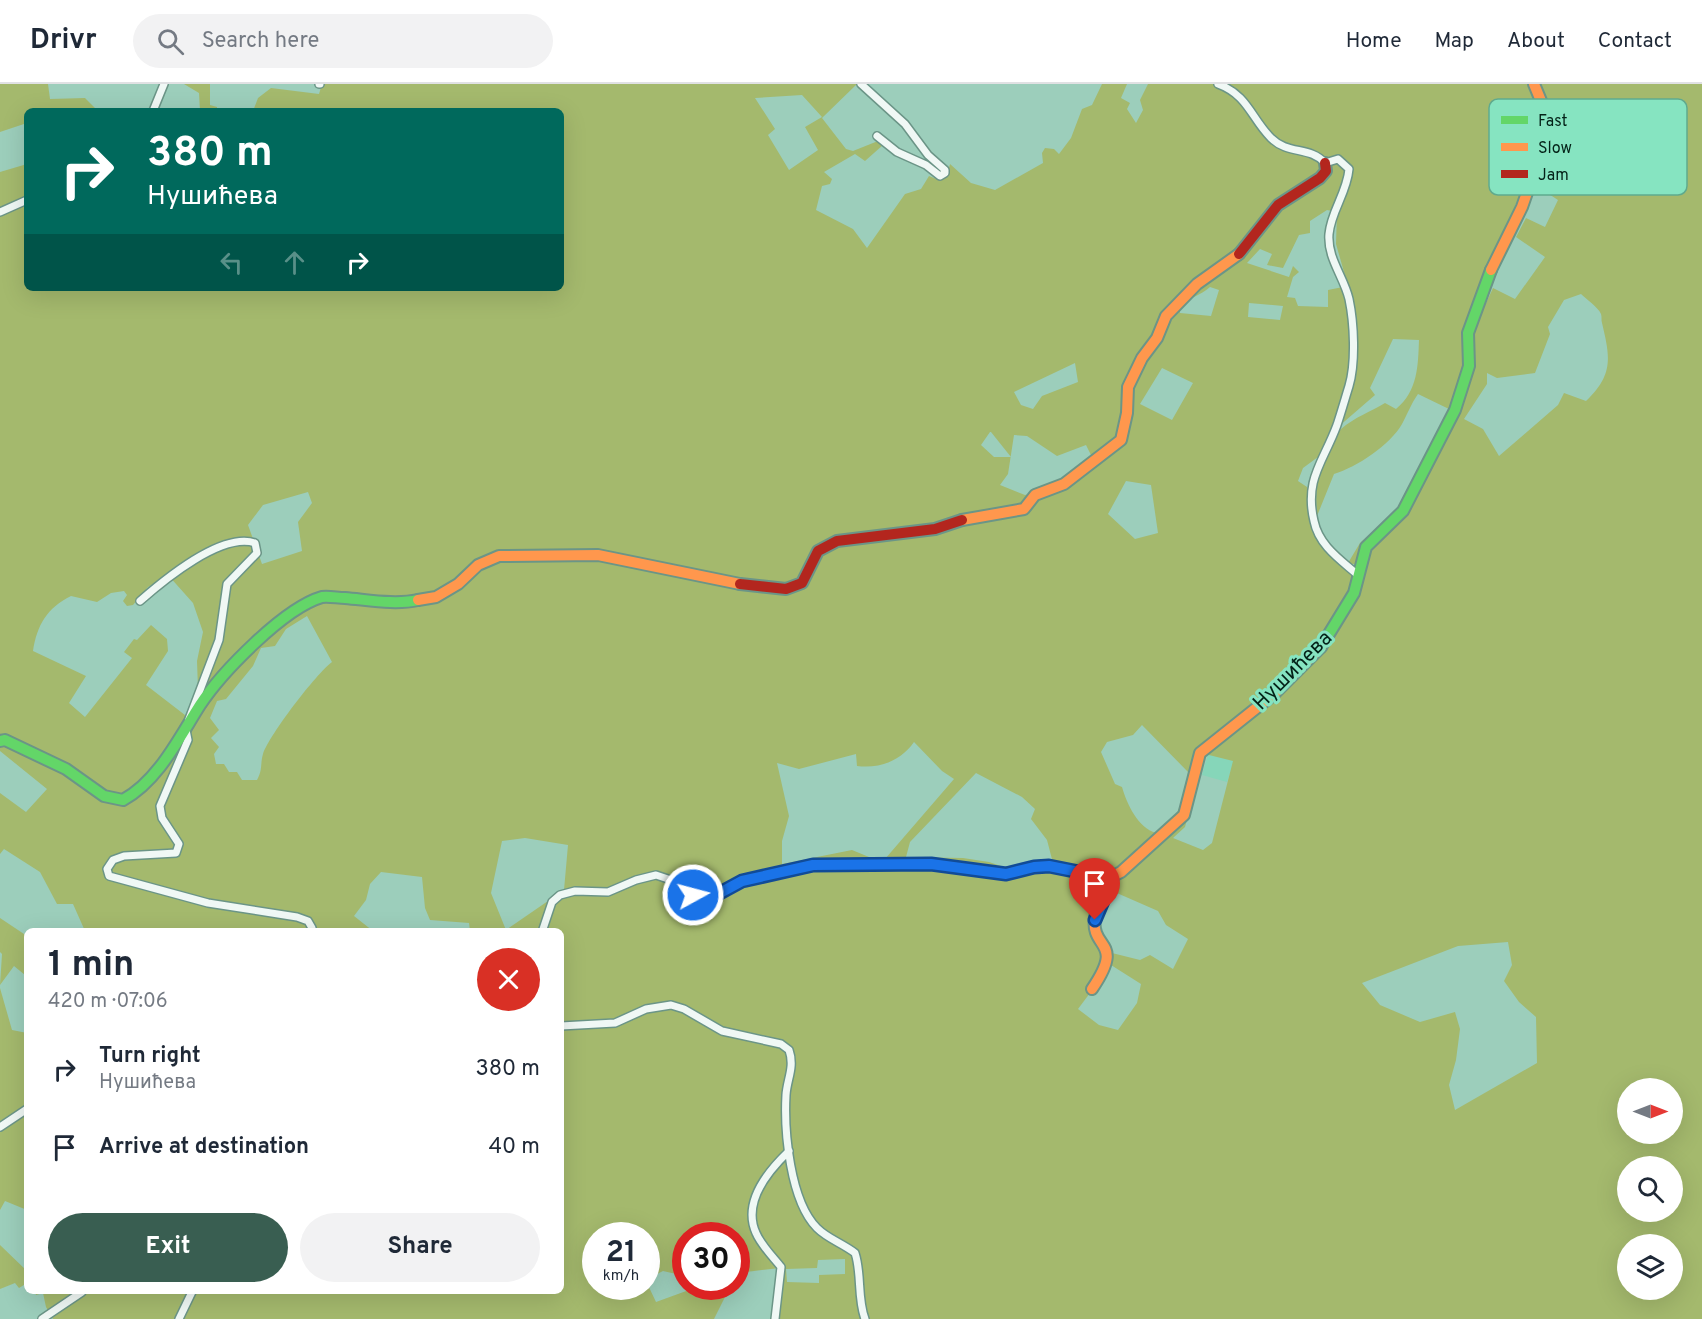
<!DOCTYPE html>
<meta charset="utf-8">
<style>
:root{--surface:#fff;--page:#f2f2f3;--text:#1f2937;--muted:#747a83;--line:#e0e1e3;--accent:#395e51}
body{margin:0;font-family:Overpass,sans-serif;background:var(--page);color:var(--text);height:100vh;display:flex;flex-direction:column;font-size:22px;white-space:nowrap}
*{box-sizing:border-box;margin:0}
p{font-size:20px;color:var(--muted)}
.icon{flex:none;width:33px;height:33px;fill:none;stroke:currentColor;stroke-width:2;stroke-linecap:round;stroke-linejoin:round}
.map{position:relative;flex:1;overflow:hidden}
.panel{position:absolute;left:24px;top:844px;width:540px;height:366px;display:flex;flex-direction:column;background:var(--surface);border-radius:9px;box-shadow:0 6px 24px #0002}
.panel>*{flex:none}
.guide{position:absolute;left:24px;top:24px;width:540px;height:183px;border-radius:9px;box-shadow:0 6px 24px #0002;background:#00695c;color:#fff;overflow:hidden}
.needle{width:39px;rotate:90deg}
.tools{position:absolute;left:1617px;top:994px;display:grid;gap:12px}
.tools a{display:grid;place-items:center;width:66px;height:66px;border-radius:50%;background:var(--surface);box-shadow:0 6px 24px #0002;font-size:30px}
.speed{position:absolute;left:582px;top:1138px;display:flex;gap:12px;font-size:30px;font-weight:700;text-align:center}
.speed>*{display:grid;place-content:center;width:78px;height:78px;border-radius:50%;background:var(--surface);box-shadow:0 6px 24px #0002;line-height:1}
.speed small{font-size:15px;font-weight:400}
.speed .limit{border:9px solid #d22;background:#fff;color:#111}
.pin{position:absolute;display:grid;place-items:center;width:51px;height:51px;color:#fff;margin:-62px -26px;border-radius:50% 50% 50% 0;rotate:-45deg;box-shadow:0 0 6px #0007}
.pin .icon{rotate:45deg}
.me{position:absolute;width:66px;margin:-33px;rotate:83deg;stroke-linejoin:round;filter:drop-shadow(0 0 4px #0008)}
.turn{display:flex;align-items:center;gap:21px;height:126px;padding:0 24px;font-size:27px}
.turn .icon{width:78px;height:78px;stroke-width:2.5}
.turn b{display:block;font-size:42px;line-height:51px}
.lanes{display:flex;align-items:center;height:57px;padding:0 24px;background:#0003;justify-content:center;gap:30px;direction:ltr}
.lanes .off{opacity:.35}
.round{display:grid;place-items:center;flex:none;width:63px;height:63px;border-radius:32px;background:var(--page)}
.overview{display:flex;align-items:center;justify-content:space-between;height:102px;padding:0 24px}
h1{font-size:36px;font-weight:700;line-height:45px}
.cta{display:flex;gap:12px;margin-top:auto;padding:12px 24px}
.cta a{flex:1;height:69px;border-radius:36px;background:var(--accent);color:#fff;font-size:24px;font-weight:700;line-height:69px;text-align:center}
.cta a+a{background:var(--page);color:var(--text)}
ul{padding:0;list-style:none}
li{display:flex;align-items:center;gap:18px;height:78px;padding:0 24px}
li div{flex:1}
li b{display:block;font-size:22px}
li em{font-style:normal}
header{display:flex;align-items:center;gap:36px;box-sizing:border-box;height:84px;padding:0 30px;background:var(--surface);border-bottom:2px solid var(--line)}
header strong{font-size:28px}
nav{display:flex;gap:33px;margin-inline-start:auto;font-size:21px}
.search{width:420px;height:54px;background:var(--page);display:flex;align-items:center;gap:15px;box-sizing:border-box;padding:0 21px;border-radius:33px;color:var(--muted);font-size:22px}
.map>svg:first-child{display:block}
.built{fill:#86d6b9}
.green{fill:#a4b96d;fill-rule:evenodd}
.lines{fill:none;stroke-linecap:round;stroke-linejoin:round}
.street-casing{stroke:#6b9587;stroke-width:10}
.fast-casing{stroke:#6b9587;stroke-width:14}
.slow-casing{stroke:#6b9587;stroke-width:14}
.jam-casing{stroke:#6b9587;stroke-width:14}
.street{stroke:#f0f8f5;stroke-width:7}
.fast{stroke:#63d668;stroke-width:10}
.slow{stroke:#ff974d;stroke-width:10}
.jam{stroke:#b3261e;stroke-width:10}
.route-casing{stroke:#114b97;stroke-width:15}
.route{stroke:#1a73e8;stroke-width:10}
.labels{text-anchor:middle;stroke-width:6;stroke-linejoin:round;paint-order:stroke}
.street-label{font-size:21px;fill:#042218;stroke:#86e4c1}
.key{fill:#86e4c1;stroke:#5faa8e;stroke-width:1.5}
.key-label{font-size:16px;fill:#042218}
</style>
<header>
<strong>Drivr</strong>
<div class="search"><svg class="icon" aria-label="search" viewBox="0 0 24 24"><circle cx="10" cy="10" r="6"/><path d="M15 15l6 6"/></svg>Search here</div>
<nav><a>Home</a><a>Map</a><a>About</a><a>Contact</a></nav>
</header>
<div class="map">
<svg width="1702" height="1235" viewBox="0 0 1702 1235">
<rect width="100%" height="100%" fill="#9ccebb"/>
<!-- built -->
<polygon class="built" points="1208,670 1234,677 1227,698 1202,691"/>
<!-- green -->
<g class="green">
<polygon points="0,0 48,0 50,15 85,14 98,27 27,27 27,39 0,48"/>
<polygon points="184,0 210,0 210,21 217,23 217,27 200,27 199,9"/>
<path d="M322,0H857L822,34L846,65L853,67L878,57L883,61L865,77L855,70L824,88L832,95L830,100L822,102L816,126L853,145L867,164L905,110L921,105L929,92L939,96L947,92L950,80L971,99L995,106L1043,79L1042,69L1045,64L1054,65L1059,70L1071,54L1082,25L1092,21L1102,0H1127L1121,14L1130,19L1127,25L1136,39L1143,26L1140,16L1148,0H1702V1235H778L773,1227L780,1184L737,1189L736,1152H686L685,1192L663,1187L647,1195L646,1152H596V1203H646L647,1199L656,1218L689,1206V1203H730L714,1235H53L46,1223L43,1209L36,1211L35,1208H561V848L470,847L469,839L430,836L425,824L422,793L381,788L370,800L366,816L354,832L373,847H85L73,820H57L40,788L4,765L0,770V709L26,728L47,705L0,667V88L27,80V204H561V27H253L258,14L271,4L319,10ZM802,11L822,33L805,43L818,66L789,86L768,51L775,45L755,14ZM1526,95L1558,116L1545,143L1526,134L1516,153L1545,173L1515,215L1493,204L1474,245L1475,264L1466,265L1463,251ZM1327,126L1337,128L1336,160L1348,202L1328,206V223L1298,222L1295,214L1287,213L1293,193L1299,188L1293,182L1289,193L1247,179L1260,165L1272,170L1267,181L1283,184L1299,151L1310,149V137ZM1210,203L1219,206L1211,232L1180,229V221C1190,213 1200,212 1210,203ZM1581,210C1586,215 1598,223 1601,230C1602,233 1601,236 1602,239C1610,273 1614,290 1586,317L1564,309L1558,321L1499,372L1483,345L1464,335L1487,300V289L1497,294L1535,289L1550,250L1548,243L1564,216ZM1249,219L1283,222L1280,236L1248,233ZM1393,255L1419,256C1418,282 1418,307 1396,325L1385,319C1370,328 1355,333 1341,345C1319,363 1314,406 1317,432L1334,390C1357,383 1390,361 1402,340C1408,329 1411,320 1418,310L1449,325L1403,416L1393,430L1360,459L1348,479L1358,481L1369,468L1361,503C1356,490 1346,486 1336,476C1316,458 1310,429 1307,403L1298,397L1303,384L1318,373L1330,350L1375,311L1370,304ZM1075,279L1078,298L1042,312L1033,325L1021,321L1014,308ZM1162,284L1193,299L1172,336L1140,320ZM990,348H991L1011,373H994L981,361ZM1014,351L1027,352L1057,372L1086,361L1092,373L1075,399L1025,411L1000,401L1008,390ZM1126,397L1151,401L1158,449L1135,455L1108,430ZM308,408L312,419L298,438L302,467L262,480L248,441L263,421ZM168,491L193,519L203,548L197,577L198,605L194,638L146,601L168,567L167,555L151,541L137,556L134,555L124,568L132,574L85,633L69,619L86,592L33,567C37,541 47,524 71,512L97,518L111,509L124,507L127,511L123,517L127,522L133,521L148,503ZM307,532L332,578C316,590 270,650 263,670C260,680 263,685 257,696H242L237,688H229L224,680H216L214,670L219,663L211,654L219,646L210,634L217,617L226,615L253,582L261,564L275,562L286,545ZM1142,641L1188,688C1184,717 1181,732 1156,749C1138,744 1127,720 1122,703L1115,700L1101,668L1107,658L1133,651ZM914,658L942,687L954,695L885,775L869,773L852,766L782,780V757L789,732L777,679L799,685L856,670L857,682C879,685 901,677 914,658ZM1205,670L1233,677L1212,759L1203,766L1173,754L1185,743ZM976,689L1022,713L1035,725L1031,735L1047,756L1053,779L1007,784L989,778L963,774L906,773L910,758ZM525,754L568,761L564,806L506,846L491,809L502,757ZM1110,806L1158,827L1166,841L1188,855L1173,885L1150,871L1140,876L1112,869C1095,840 1097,836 1110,806ZM1508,858L1512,881L1504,897L1519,918L1536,933L1537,979L1455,1026L1449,1001L1456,976L1460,945L1455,928L1420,938L1380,921L1362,899L1458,862ZM1111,881L1141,900L1137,919L1118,946L1099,941L1078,925ZM1628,1005H1672V1050H1628ZM1628,1083H1672V1128H1628ZM1628,1161H1672V1206H1628ZM818,1176L845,1175V1190L819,1191V1199L787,1198L786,1185L817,1184Z"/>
<polygon points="0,834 27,852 27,887 25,891 14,882 0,901 2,870 0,868"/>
<polygon points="0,904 12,946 27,949 27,1126 5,1117 0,1126"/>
<polygon points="0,1161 27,1187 27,1199 19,1204 15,1199 0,1205"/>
</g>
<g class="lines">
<!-- street casing -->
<g class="street-casing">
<g id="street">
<polyline points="319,0 320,0"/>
<polyline points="861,0 905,40 928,71 945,86 945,89 940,92 926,81 897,68 877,52"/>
<path d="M1218,0C1248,11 1251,34 1271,54C1288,71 1310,62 1325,79L1338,75L1349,85C1347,109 1331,127 1329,150C1327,174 1344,193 1349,215C1354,239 1356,278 1349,302C1345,315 1341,329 1337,341C1324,377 1304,395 1314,437C1319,462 1341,476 1359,492"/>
<polyline points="153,27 164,0"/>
<polyline points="0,128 27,116"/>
<path d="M140,517C164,496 222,448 255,459L257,469L227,500L219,556L189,635"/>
<polyline points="186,646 188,656 160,722 162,734 179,760 176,769 124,772 113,776 107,785 109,792 208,819 297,833 308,837 312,844 309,848"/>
<polyline points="542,848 552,818 560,811 575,807 608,808 636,796 656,791 674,797 693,811 718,810 742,797 813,781 931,780 1006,790 1034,783 1049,782 1109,794"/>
<path d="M561,942L615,939L646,925L671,921L684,925L722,947L781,960L789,966C795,983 787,995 786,1011C784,1047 790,1117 817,1144C828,1155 842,1159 855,1169C862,1190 857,1214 865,1235"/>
<polyline points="0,1043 27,1025"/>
<polyline points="42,1235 82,1208"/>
<polyline points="179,1235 192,1208"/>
<path d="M775,1235L781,1183C773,1173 761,1161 756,1149C742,1118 769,1086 789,1067"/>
</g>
</g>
<!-- fast casing -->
<g class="fast-casing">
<g id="fast">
<polyline points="1321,563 1354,509 1366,463 1403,427 1455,326 1469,282 1468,249 1491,186"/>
<path d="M0,657L5,656L66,685L104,712L123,716C158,697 179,654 200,621C222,588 284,524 322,513C329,512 338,514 345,514C369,516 395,521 418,516"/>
</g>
</g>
<!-- slow casing -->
<g class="slow-casing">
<g id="slow">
<polyline points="1491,186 1522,123 1530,100 1534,71 1547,51 1546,29 1534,0"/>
<polyline points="962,436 1024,425 1035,411 1064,400 1121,356 1127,329 1128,303 1142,274 1157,254 1166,232 1197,200 1239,170"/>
<polyline points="418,516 436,513 458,500 478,481 499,472 598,471 740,500"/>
<path d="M1092,905C1126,855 1090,867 1095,833C1097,819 1108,809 1109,794L1121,788L1184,731L1200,669L1274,610L1321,563"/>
</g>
</g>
<!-- jam casing -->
<g class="jam-casing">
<g id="jam">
<polyline points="1239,170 1278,121 1320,94 1326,87 1325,79"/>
<polyline points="740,500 786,505 802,499 818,467 837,457 935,445 962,436"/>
</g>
</g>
<!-- street -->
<use href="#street" class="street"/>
<!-- fast -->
<use href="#fast" class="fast"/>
<!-- slow -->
<use href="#slow" class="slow"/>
<!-- jam -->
<use href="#jam" class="jam"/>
</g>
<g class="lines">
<!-- route casing -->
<g class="route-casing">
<polyline id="route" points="693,811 718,810 742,797 813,781 931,780 1006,790 1034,783 1049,782 1109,794 1109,803 1095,836"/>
</g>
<!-- route -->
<use href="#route" class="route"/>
</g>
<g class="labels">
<!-- street labels -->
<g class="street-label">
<text transform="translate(1292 586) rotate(-45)" y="7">Нушићева</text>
</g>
</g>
<!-- legend -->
<rect x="1489" y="15" width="198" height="96" rx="9" class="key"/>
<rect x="1501" y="32" width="27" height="8" fill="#63d668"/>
<rect x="1501" y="59" width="27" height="8" fill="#ff974d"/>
<rect x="1501" y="86" width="27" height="8" fill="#b3261e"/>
<g class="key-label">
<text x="1538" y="42">Fast</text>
<text x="1538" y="69">Slow</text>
<text x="1538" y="96">Jam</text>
</g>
</svg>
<div class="tools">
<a><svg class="needle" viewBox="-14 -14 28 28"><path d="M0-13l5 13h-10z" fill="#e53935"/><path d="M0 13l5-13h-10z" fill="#747a83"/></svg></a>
<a><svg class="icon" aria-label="search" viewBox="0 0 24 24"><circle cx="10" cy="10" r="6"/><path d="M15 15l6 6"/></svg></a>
<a><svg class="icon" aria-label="layers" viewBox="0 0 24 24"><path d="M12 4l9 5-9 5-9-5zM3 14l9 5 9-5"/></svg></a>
</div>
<div class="speed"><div>21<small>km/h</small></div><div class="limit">30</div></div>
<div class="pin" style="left:1095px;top:836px;background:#d93025"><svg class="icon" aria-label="arrive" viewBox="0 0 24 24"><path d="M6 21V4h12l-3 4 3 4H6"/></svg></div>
<svg class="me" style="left:693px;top:811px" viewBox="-20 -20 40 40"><circle r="17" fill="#1a73e8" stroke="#fff" stroke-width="3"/><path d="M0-11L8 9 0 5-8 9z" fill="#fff"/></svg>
<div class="guide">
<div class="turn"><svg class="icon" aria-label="right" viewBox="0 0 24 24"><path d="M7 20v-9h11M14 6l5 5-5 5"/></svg><div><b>380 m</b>Нушићева</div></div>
<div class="lanes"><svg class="icon off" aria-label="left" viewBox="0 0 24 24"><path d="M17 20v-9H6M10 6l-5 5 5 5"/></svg><svg class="icon off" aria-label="ahead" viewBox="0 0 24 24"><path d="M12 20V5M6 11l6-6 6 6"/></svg><svg class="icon" aria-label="right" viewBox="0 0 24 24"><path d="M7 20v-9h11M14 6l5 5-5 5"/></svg></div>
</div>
<section class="panel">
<div class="overview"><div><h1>1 min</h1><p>420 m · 07:06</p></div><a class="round" style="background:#d93025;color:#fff"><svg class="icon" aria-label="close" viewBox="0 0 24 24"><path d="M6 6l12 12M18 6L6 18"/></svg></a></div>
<ul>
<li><svg class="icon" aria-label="right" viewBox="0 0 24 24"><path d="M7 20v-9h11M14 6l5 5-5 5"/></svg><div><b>Turn right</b><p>Нушићева</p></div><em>380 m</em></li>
<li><svg class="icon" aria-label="arrive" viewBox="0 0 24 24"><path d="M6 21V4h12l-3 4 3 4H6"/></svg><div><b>Arrive at destination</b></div><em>40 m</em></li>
</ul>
<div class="cta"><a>Exit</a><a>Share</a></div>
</section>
</div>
